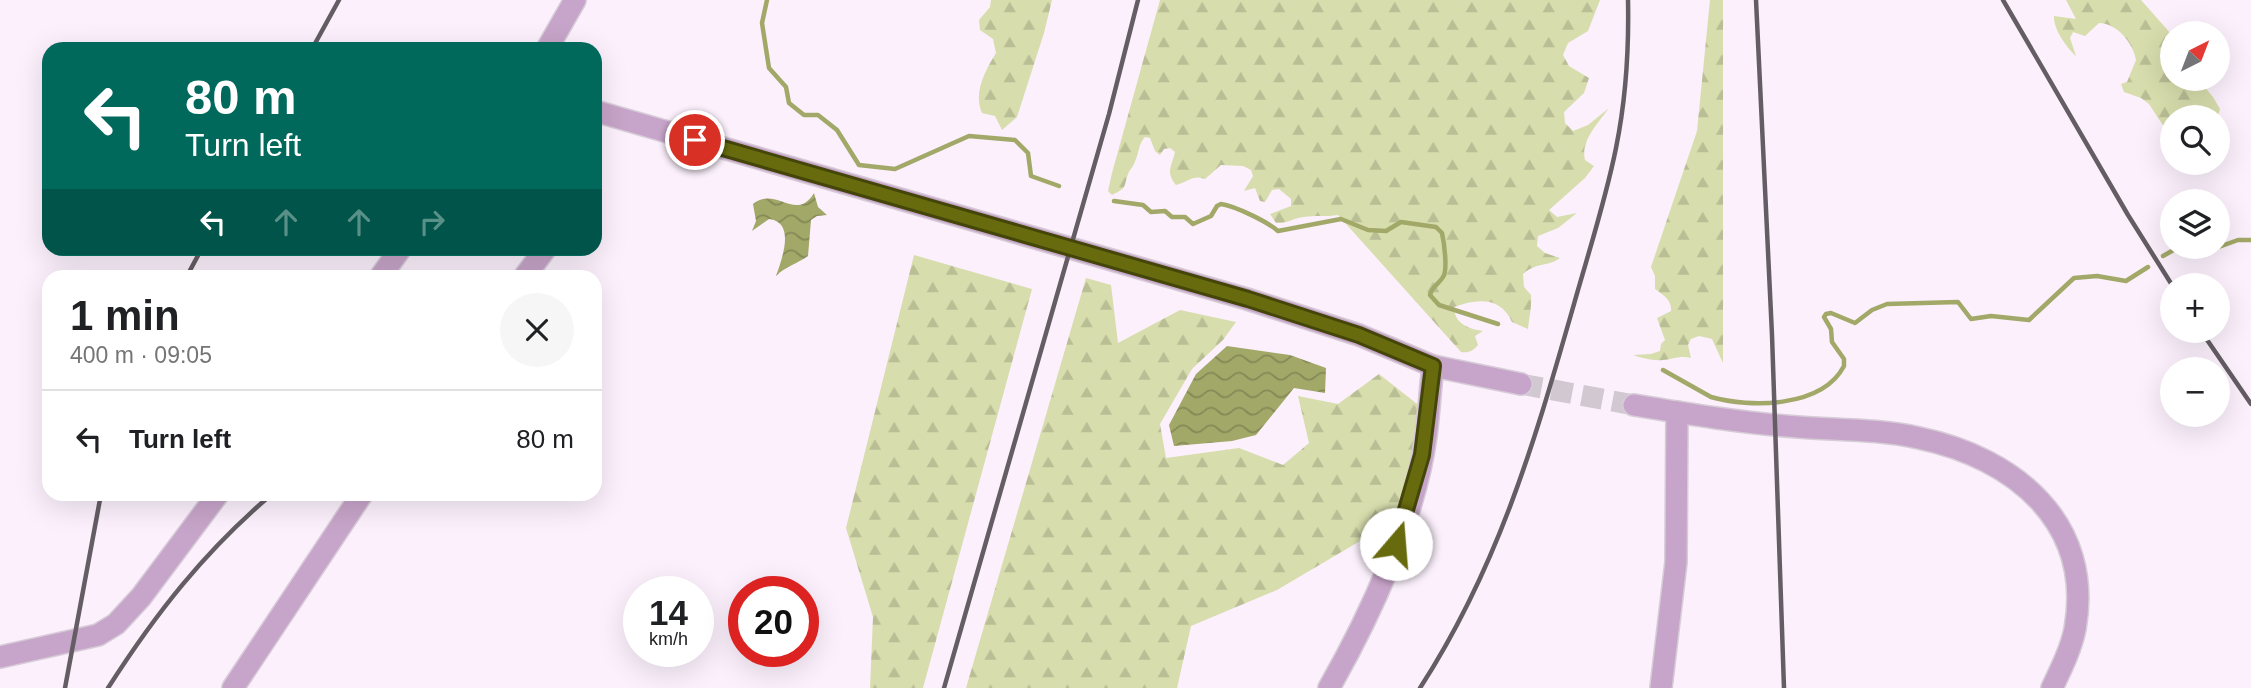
<!DOCTYPE html>
<meta charset="utf-8">
<style>
:root{--surface:#fff;--page:#f6f6f6;--text:#202124;--muted:#757577;--line:#e0e0e0}
body{margin:0;font-family:Helvetica,sans-serif;background:var(--page);color:var(--text);height:100vh;display:flex;flex-direction:column;font-size:26px;white-space:nowrap}
*{box-sizing:border-box;margin:0}
p{font-size:23px;color:var(--muted)}
.icon{flex:none;width:38px;height:38px;fill:none;stroke:currentColor;stroke-width:2;stroke-linecap:round;stroke-linejoin:round}
.map{position:relative;flex:1;overflow:hidden}
.drawer{position:absolute;left:42px;top:270px;width:560px;height:231px;display:flex;flex-direction:column;background:var(--surface);border-radius:21px;box-shadow:0 7px 28px #0002}
.drawer>*{flex:none}
.top-card{position:absolute;left:42px;top:42px;width:560px;height:214px;border-radius:21px;box-shadow:0 7px 28px #0002;background:#00695c;color:#fff;overflow:hidden}
.needle{width:46px;rotate:42deg}
.tools{position:absolute;left:2160px;top:21px;display:grid;gap:14px}
.tools a{display:grid;place-items:center;width:70px;height:70px;border-radius:50%;background:var(--surface);box-shadow:0 7px 28px #0002;font-size:35px}
.speed{position:absolute;left:623px;top:576px;display:flex;gap:14px;font-size:35px;font-weight:700;text-align:center}
.speed>*{display:grid;place-content:center;width:91px;height:91px;border-radius:50%;background:var(--surface);box-shadow:0 7px 28px #0002;line-height:1}
.speed small{font-size:18px;font-weight:400}
.speed .limit{border:10px solid #d22;background:#fff;color:#111}
.pin{position:absolute;display:grid;place-items:center;width:60px;height:60px;color:#fff;margin:-30px;border:4px solid #fff;border-radius:50%;box-shadow:0 2px 7px #0007}
.me{position:absolute;width:77px;margin:-38px;rotate:18deg;stroke-linejoin:round;filter:drop-shadow(0 0 5px #0008)}
.turn{display:flex;align-items:center;gap:24px;height:147px;padding:0 28px;font-size:32px}
.turn .icon{width:91px;height:91px;stroke-width:2.5}
.turn b{display:block;font-size:49px;line-height:60px}
.lanes{display:flex;align-items:center;height:66px;padding:0 28px;background:#0003;justify-content:center;gap:35px;direction:ltr}
.lanes .off{opacity:.35}
.round{display:grid;place-items:center;flex:none;width:74px;height:74px;border-radius:37px;background:var(--page)}
.headline{display:flex;align-items:center;justify-content:space-between;height:119px;padding:0 28px}
h1{font-size:42px;font-weight:600;line-height:52px}
ul{padding:0;list-style:none}
li{display:flex;align-items:center;gap:21px;height:98px;padding:0 28px;border-top:2px solid var(--line)}
li div{flex:1}
li b{display:block;font-size:26px}
li em{font-style:normal}
.map>svg:first-child{display:block}
.forest{fill:url(#forest-firs)}
.water{fill:url(#water-waves)}
.lines{fill:none;stroke-linecap:round;stroke-linejoin:round}
.stream{stroke:#a2a868;stroke-width:4.5}
.minor-tunnel{stroke:#d2c8d2;stroke-width:21;stroke-dasharray:21 10;stroke-linecap:butt}
.minor-casing{stroke:#d6ccd7;stroke-width:24}
.minor{stroke:#c7a4c9;stroke-width:21}
.rail{stroke:#645e64;stroke-width:4.5}
.route-casing{stroke:#434608;stroke-width:18}
.route{stroke:#676b0d;stroke-width:12}
</style>
<div class="map">
<svg width="2251" height="688" viewBox="0 0 2251 688">
<defs>
<pattern id="forest-firs" width="22" height="20" patternUnits="userSpaceOnUse" patternTransform="scale(1.75)"><rect width="22" height="20" fill="#d8ddad"/><path d="M5 1l3.5 6h-7zM16 11l3.5 6h-7z" fill="#babe95"/></pattern>
<pattern id="water-waves" width="16" height="10" patternUnits="userSpaceOnUse" patternTransform="scale(1.75)"><rect width="16" height="10" fill="#a2a868"/><path d="M0 5q4-4 8 0t8 0" fill="none" stroke="#848956"/></pattern>
</defs>
<rect width="100%" height="100%" fill="#fbf0fc"/>
<!-- forest -->
<g class="forest">
<path d="M991,0H1052L1044,33L1017,117L1002,130L995,116L982,113C973,93 985,71 996,53L993,39L980,30L979,20L990,7Z"/>
<path d="M1160,0H1600L1588,31L1568,43L1563,55L1569,66L1589,78L1584,93L1564,112L1565,123L1573,131L1588,125L1609,108C1599,122 1580,141 1585,160L1594,166L1585,178L1549,210L1557,217L1577,213L1558,228L1538,236L1537,246L1545,253L1560,258C1548,267 1536,262 1523,274L1524,287L1531,295C1532,307 1529,317 1528,329L1512,322C1501,297 1478,298 1454,307C1454,323 1468,329 1483,331L1475,336L1478,345C1473,351 1469,353 1461,352L1338,215C1326,217 1314,215 1304,217C1293,218 1287,224 1276,223L1270,214L1291,206V199L1279,189L1272,190L1265,202L1260,201L1255,188L1244,191L1253,176L1251,170L1243,166L1221,165L1205,179C1194,174 1187,182 1176,185C1165,172 1172,166 1175,152L1170,148L1164,149L1160,155L1155,151L1150,138L1145,137C1138,144 1139,154 1134,164C1133,167 1129,170 1128,174C1123,188 1128,187 1112,195L1108,191L1112,173Z"/>
<path d="M1710,0H1723V363L1712,339L1699,336L1691,339L1688,345L1691,358C1680,355 1674,359 1663,360C1653,361 1642,358 1633,355L1651,354L1660,351L1661,344L1665,340L1657,318L1671,311C1672,300 1663,295 1655,289V276L1651,267L1697,131Z"/>
<path d="M2066,0H2141L2172,35V79H2198L2213,97L2220,109L2217,119L2172,117V135L2168,133L2149,104L2141,98L2124,92L2121,84L2127,82L2136,60C2133,43 2117,23 2099,23L2085,36L2073,32L2070,38L2076,56C2067,48 2053,29 2054,16L2076,19Z"/>
<polygon points="914,255 1032,289 923,688 870,688 873,617 846,528"/>
<polygon points="1086,278 1111,285 1118,343 1180,310 1236,322 1223,340 1192,369 1160,424 1166,458 1239,448 1283,465 1309,443 1298,396 1338,404 1379,374 1421,407 1415,460 1394,521 1277,590 1191,626 1177,688 966,688"/>
</g>
<!-- water -->
<g class="water">
<path d="M814,193L818,207L827,215L817,216L811,220L808,256C797,264 786,266 776,276C782,259 796,222 769,219L752,231L756,221L753,204C776,185 796,223 814,193Z"/>
<polygon points="1227,346 1290,355 1326,368 1325,393 1294,388 1256,435 1232,441 1174,446 1169,425 1196,374"/>
</g>
<g class="lines">
<!-- stream -->
<g class="stream">
<polyline points="767,0 762,23 769,68 786,87 789,103 804,115 818,115 837,130 859,165 895,169 969,136 1015,140 1028,153 1031,176 1059,186"/>
<path d="M1114,201L1143,205L1151,212L1165,211L1172,217H1185L1193,224L1211,216L1217,206L1221,204C1235,206 1268,222 1278,231L1341,219L1368,230L1386,231L1401,222L1436,227L1442,233C1444,242 1448,270 1443,277C1439,284 1432,286 1430,295L1439,305L1498,324"/>
<polyline points="2163,256 2179,247 2199,254 2238,240 2251,240"/>
<path d="M1663,370L1711,397C1750,408 1822,408 1844,366V359L1832,342L1831,329L1824,317L1826,314L1831,313L1855,323L1872,310L1887,304L1958,302L1971,319L1991,316L2029,320L2074,278L2097,276L2126,281L2148,267"/>
</g>
<!-- minor-tunnel -->
<polyline class="minor-tunnel" points="1521,384 1634,405"/>
<!-- minor casing -->
<g class="minor-casing">
<g id="minor">
<polyline points="547,49 575,0"/>
<polyline points="595,111 1247,299 1359,335 1433,366 1521,384"/>
<polyline points="381,276 401,248"/>
<polyline points="525,276 546,248"/>
<path d="M1634,405C1688,414 1743,423 1798,427C1838,430 1879,429 1919,438C2015,458 2094,523 2075,629C2071,649 2061,669 2052,688"/>
<polyline points="0,657 98,635 116,624 141,597 218,494"/>
<polyline points="233,688 362,494"/>
<path d="M1329,688C1370,616 1415,519 1426,436C1429,413 1430,390 1433,366"/>
<polyline points="1661,688 1676,562 1677,412"/>
</g>
</g>
<!-- minor -->
<use href="#minor" class="minor"/>
<!-- rail -->
<g class="rail">
<polyline points="1756,0 1772,335 1784,688"/>
<polyline points="2003,0 2128,215 2172,285"/>
<polyline points="312,49 339,0"/>
<polyline points="187,276 202,248"/>
<polyline points="2201,331 2251,404"/>
<polyline points="65,688 101,494"/>
<path d="M108,688C156,613 204,552 272,494"/>
<polyline points="944,688 1109,114 1138,0"/>
<path d="M1420,688C1497,569 1533,447 1572,311C1587,257 1605,203 1616,148C1626,99 1629,49 1628,0"/>
</g>
</g>
<g class="lines">
<!-- route casing -->
<g class="route-casing">
<polyline id="route" points="695,140 1248,299 1359,335 1433,366 1422,455 1396,544"/>
</g>
<!-- route -->
<use href="#route" class="route"/>
</g>
</svg>
<div class="tools">
<a><svg class="needle" viewBox="-14 -14 28 28"><path d="M0-13l5 13h-10z" fill="#e53935"/><path d="M0 13l5-13h-10z" fill="#757577"/></svg></a>
<a><svg class="icon" aria-label="search" viewBox="0 0 24 24"><circle cx="10" cy="10" r="6"/><path d="M15 15l6 6"/></svg></a>
<a><svg class="icon" aria-label="layers" viewBox="0 0 24 24"><path d="M12 4l9 5-9 5-9-5zM3 14l9 5 9-5"/></svg></a>
<a>+</a>
<a>−</a>
</div>
<div class="speed"><div>14<small>km/h</small></div><div class="limit">20</div></div>
<div class="pin" style="left:695px;top:140px;background:#d93025"><svg class="icon" aria-label="arrive" viewBox="0 0 24 24"><path d="M6 21V4h12l-3 4 3 4H6"/></svg></div>
<svg class="me" style="left:1396px;top:544px" viewBox="-20 -20 40 40"><circle r="19" fill="#fff"/><path d="M0-13L10 11 0 6-10 11z" fill="#676b0d"/></svg>
<div class="top-card">
<div class="turn"><svg class="icon" aria-label="left" viewBox="0 0 24 24"><path d="M17 20v-9H6M10 6l-5 5 5 5"/></svg><div><b>80 m</b>Turn left</div></div>
<div class="lanes"><svg class="icon" aria-label="left" viewBox="0 0 24 24"><path d="M17 20v-9H6M10 6l-5 5 5 5"/></svg><svg class="icon off" aria-label="ahead" viewBox="0 0 24 24"><path d="M12 20V5M6 11l6-6 6 6"/></svg><svg class="icon off" aria-label="ahead" viewBox="0 0 24 24"><path d="M12 20V5M6 11l6-6 6 6"/></svg><svg class="icon off" aria-label="right" viewBox="0 0 24 24"><path d="M7 20v-9h11M14 6l5 5-5 5"/></svg></div>
</div>
<section class="drawer">
<div class="headline"><div><h1>1 min</h1><p>400 m · 09:05</p></div><a class="round"><svg class="icon" aria-label="close" viewBox="0 0 24 24"><path d="M6 6l12 12M18 6L6 18"/></svg></a></div>
<ul>
<li><svg class="icon" aria-label="left" viewBox="0 0 24 24"><path d="M17 20v-9H6M10 6l-5 5 5 5"/></svg><div><b>Turn left</b></div><em>80 m</em></li>
</ul>
</section>
</div>
